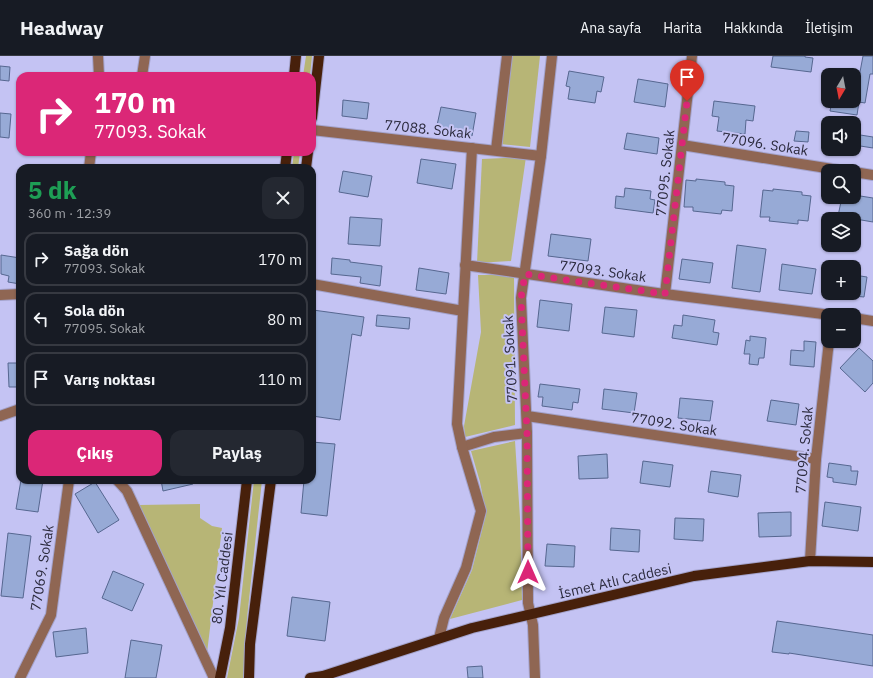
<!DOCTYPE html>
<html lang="tr">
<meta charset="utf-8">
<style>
:root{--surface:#171b24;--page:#242831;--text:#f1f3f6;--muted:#9ea1a6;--line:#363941;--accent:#db2777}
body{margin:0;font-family:"IBM Plex Sans",sans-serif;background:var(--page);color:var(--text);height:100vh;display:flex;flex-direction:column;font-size:15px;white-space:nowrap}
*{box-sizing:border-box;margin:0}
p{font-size:13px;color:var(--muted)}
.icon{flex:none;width:22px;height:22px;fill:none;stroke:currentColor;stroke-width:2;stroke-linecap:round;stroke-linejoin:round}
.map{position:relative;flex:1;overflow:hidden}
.sheet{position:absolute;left:16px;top:108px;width:300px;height:320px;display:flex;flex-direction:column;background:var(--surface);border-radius:12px;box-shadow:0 1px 3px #0004}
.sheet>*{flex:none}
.guide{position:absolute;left:16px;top:16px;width:300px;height:84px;border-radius:12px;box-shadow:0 1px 3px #0004;background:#db2777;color:#fff;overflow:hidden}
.needle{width:26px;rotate:190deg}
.tools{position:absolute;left:821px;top:12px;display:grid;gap:8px}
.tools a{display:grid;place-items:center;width:40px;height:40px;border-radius:8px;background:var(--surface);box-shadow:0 1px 3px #0004;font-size:20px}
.pin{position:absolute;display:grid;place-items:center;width:34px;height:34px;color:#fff;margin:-41px -17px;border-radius:50% 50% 50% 0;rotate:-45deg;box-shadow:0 0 4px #0007}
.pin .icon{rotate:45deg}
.me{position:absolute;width:44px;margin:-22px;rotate:0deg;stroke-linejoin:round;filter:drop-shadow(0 0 3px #0008)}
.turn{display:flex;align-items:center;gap:14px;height:84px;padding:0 12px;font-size:18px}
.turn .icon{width:52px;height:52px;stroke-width:2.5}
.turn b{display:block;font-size:28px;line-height:34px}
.round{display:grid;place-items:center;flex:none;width:42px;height:42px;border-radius:12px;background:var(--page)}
.head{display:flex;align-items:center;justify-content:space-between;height:68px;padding:0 12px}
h1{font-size:24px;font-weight:700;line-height:30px;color:#1e9e55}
.primary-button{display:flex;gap:8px;margin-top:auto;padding:8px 12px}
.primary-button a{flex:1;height:46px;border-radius:12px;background:var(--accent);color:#fff;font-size:16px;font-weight:700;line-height:46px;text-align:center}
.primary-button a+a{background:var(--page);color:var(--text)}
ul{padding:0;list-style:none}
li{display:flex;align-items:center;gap:12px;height:54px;margin:0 8px 6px;padding:0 4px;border:2px solid var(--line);border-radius:12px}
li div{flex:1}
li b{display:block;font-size:15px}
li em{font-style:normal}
header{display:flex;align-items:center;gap:24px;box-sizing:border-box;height:56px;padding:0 20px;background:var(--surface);border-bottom:1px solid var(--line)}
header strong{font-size:19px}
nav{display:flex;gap:22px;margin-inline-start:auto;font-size:14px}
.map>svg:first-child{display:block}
.green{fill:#b7b576}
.building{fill:#97aad6;stroke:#566790}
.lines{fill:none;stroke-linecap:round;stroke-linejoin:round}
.minor-casing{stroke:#a3a2cb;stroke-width:12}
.major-casing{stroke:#a3a2cb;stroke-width:12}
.minor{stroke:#8f6653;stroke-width:10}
.major{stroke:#47200b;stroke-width:10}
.route{stroke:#db2777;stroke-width:7;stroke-dasharray:0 12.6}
.labels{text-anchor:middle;stroke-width:4;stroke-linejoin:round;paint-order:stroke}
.street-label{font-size:14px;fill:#2c2b3e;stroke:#c4c3f3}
</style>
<header>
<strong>Headway</strong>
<nav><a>Ana sayfa</a><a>Harita</a><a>Hakkında</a><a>İletişim</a></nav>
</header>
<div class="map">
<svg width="873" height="622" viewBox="0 0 873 622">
<rect width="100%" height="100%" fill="#c4c3f3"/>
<!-- green -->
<g class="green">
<polygon points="306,0 312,0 310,20 303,20"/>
<polygon points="511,0 540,0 530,91 500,88"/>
<polygon points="294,96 300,96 298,112 292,112"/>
<polygon points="526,101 511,205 477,207 482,103"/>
<polygon points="478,219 514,219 515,369 465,381 464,370 481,276"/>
<polygon points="515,385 520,462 522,544 450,563 472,514 486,458 480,426 471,395"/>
<polygon points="254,424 262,424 247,562 244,622 227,622 239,562"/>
<polygon points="200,448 200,462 212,470 222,472 207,597 206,594 192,568 139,449"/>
</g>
<!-- building -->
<g class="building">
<polygon points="773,0 805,0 805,1 813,2 811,16 771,11"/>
<polygon points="863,0 873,0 873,18 870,18 865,47 859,46 857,59 830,55 832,45 854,45 854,31 857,32"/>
<polygon points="0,10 10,11 9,25 0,24"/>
<polygon points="569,15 604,21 601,36 597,35 595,47 568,43 570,31 566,30"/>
<polygon points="638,23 668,28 665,51 634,46"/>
<polygon points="343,44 369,47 367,63 342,60"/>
<polygon points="714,45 755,50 753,65 746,64 745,78 717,75 719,61 712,60"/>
<polygon points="441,51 476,57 472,80 436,74"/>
<polygon points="0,57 11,58 9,82 0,81"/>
<polygon points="796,75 809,76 808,86 794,85"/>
<polygon points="627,77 659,82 657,98 624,93"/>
<polygon points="854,78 873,81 873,92 854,89"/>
<polygon points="421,103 456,108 452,133 417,127"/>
<polygon points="343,115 372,120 368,141 339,136"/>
<polygon points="696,123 725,126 725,129 734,130 732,155 722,154 721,158 693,155 693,151 684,151 686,124 696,125"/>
<polygon points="625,132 651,135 650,143 655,144 653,157 615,152 616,140 624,141"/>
<polygon points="773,133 802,136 802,139 811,140 808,165 798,164 798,168 769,165 770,161 760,161 763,134 773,135"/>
<polygon points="854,139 873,142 873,166 838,160 842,141 854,141"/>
<polygon points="350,161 382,163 380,190 348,188"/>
<polygon points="551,178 591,183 588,205 548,200"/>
<polygon points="737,189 766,193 760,236 732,232"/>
<polygon points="1,199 20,202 20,228 8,226 9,220 1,218"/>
<polygon points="332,202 350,204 350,206 382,210 380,230 360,227 361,221 331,218"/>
<polygon points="682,203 713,207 710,227 679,223"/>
<polygon points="782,208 816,213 812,238 779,234"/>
<polygon points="419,212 449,217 446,238 416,234"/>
<polygon points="854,219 867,221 864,241 854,240"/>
<polygon points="540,244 572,248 569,275 537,271"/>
<polygon points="605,251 637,254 634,281 602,277"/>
<polygon points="313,254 364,261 361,280 352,278 340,364 312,360 312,299 315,279 312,278"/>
<polygon points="377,259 410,262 409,273 376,270"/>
<polygon points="683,259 715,264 713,276 719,277 717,289 672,282 674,269 682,270"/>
<polygon points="750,280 766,282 764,302 759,302 758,309 749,308 750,298 744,298 746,284 750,285"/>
<polygon points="804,285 816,286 814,311 790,309 791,294 804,295"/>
<polygon points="859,292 873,305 873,327 865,336 840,312"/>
<polygon points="8,307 20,307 20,331 9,331"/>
<polygon points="540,328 580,333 578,347 573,346 572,354 542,350 543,341 538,341"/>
<polygon points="604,333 637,337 634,357 602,353"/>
<polygon points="680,342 713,345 710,365 678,362"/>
<polygon points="771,344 799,348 796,369 767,365"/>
<polygon points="312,386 335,388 327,460 301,457 304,424 312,424"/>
<polygon points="607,398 608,422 579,423 578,400"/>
<polygon points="643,405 673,409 670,431 640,427"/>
<polygon points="829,407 851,410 851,415 858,415 856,429 833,426 833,422 827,421"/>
<polygon points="711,415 741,419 738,441 708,436"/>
<polygon points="21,424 43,424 38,456 16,453"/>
<polygon points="161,424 193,424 193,428 163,435"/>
<polygon points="95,426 119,464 98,477 75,438"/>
<polygon points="825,446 861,451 858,475 822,470"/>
<polygon points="791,456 791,480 759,481 758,457"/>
<polygon points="675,462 704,463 703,485 674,483"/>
<polygon points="611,472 640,474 639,496 610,494"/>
<polygon points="8,477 31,480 23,542 1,540"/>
<polygon points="547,488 575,490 574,511 545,510"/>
<polygon points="113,515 144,528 132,555 102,542"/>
<polygon points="292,541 330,546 325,585 287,580"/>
<polygon points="777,565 873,579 873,610 789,597 789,598 772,596"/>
<polygon points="86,572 88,597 56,601 53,576"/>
<polygon points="131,584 162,589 156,622 125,622"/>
<polygon points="482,610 483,622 468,622 467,611"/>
</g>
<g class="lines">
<!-- minor casing -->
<g class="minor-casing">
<g id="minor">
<polyline points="98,0 99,20"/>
<polyline points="142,20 145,0"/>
<polyline points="312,74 541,100"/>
<polyline points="682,89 845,115"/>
<polyline points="496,94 507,0"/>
<polyline points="89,112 91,96"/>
<polyline points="854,116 873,119"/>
<polyline points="465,209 657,237 831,259"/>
<polyline points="312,228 463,255"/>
<polyline points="665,238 692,0"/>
<polyline points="0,239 20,238"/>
<polyline points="854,262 873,265"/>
<polyline points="0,360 20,353"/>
<polyline points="527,360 816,403"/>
<polyline points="462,391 494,381 527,377"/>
<polyline points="117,424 127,435 213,620 220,622"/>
<polyline points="810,505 816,403 829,285"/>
<polyline points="439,582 444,562 466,512 481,455 462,391 457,368 472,92"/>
<polyline points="20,622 51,559 69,424"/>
<polyline points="535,622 533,569 528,547 527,377 521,242 541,100 552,0"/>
</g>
</g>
<!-- major casing -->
<g class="major-casing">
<g id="major">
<polyline points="294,20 296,0"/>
<polyline points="312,62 319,0"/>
<polyline points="285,112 287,96"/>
<polyline points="306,112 308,96"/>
<polyline points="220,622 230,572 247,424"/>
<polyline points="249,622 250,588 271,424"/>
<polyline points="310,622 323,620 472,572 694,520 810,505 873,506"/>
</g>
</g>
<!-- minor -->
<use href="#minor" class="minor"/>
<!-- major -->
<use href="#major" class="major"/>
</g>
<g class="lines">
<!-- route -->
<polyline class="route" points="528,516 527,377 521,242 525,218 665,238 687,45"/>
</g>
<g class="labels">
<!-- street labels -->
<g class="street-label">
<text transform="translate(428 73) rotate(6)" y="5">77088. Sokak</text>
<text transform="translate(765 88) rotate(9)" y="5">77096. Sokak</text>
<text transform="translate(665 117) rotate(-84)" y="5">77095. Sokak</text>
<text transform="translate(603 215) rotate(8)" y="5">77093. Sokak</text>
<text transform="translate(510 303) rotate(-93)" y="5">77091. Sokak</text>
<text transform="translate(674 368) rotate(9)" y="5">77092. Sokak</text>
<text transform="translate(804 394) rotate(-85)" y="5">77094. Sokak</text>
<text transform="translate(42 512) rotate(-81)" y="5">77069. Sokak</text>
<text transform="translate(222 522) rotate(-83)" y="5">80. Yıl Caddesi</text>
<text transform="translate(615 525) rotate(-13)" y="5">İsmet Atlı Caddesi</text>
</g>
</g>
</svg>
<div class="tools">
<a><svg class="needle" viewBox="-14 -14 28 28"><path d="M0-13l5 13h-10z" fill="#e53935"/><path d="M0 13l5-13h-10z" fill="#9ea1a6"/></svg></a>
<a><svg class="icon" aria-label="sound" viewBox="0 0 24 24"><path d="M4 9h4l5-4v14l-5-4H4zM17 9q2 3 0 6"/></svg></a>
<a><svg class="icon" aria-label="search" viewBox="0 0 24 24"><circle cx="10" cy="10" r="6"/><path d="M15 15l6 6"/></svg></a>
<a><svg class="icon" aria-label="layers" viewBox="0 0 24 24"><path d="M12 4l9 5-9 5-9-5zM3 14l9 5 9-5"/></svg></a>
<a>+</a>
<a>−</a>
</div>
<div class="pin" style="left:687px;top:45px;background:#d93025"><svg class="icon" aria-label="arrive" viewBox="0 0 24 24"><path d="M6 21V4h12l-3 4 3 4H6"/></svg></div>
<svg class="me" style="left:528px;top:516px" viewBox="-20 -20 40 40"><path d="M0-17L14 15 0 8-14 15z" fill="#db2777" stroke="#fff" stroke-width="4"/></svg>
<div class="guide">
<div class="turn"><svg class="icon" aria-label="right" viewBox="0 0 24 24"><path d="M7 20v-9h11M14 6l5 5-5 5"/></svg><div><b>170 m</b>77093. Sokak</div></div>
</div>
<section class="sheet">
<div class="head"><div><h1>5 dk</h1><p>360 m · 12:39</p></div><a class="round"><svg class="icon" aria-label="close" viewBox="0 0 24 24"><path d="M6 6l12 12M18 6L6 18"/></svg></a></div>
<ul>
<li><svg class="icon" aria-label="right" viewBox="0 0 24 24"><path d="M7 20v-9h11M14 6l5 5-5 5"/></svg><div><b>Sağa dön</b><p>77093. Sokak</p></div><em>170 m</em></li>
<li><svg class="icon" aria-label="left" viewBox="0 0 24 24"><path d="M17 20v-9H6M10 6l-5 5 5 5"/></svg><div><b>Sola dön</b><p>77095. Sokak</p></div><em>80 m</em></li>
<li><svg class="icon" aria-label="arrive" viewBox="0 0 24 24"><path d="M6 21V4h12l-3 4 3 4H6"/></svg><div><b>Varış noktası</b></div><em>110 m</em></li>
</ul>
<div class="primary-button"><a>Çıkış</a><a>Paylaş</a></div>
</section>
</div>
